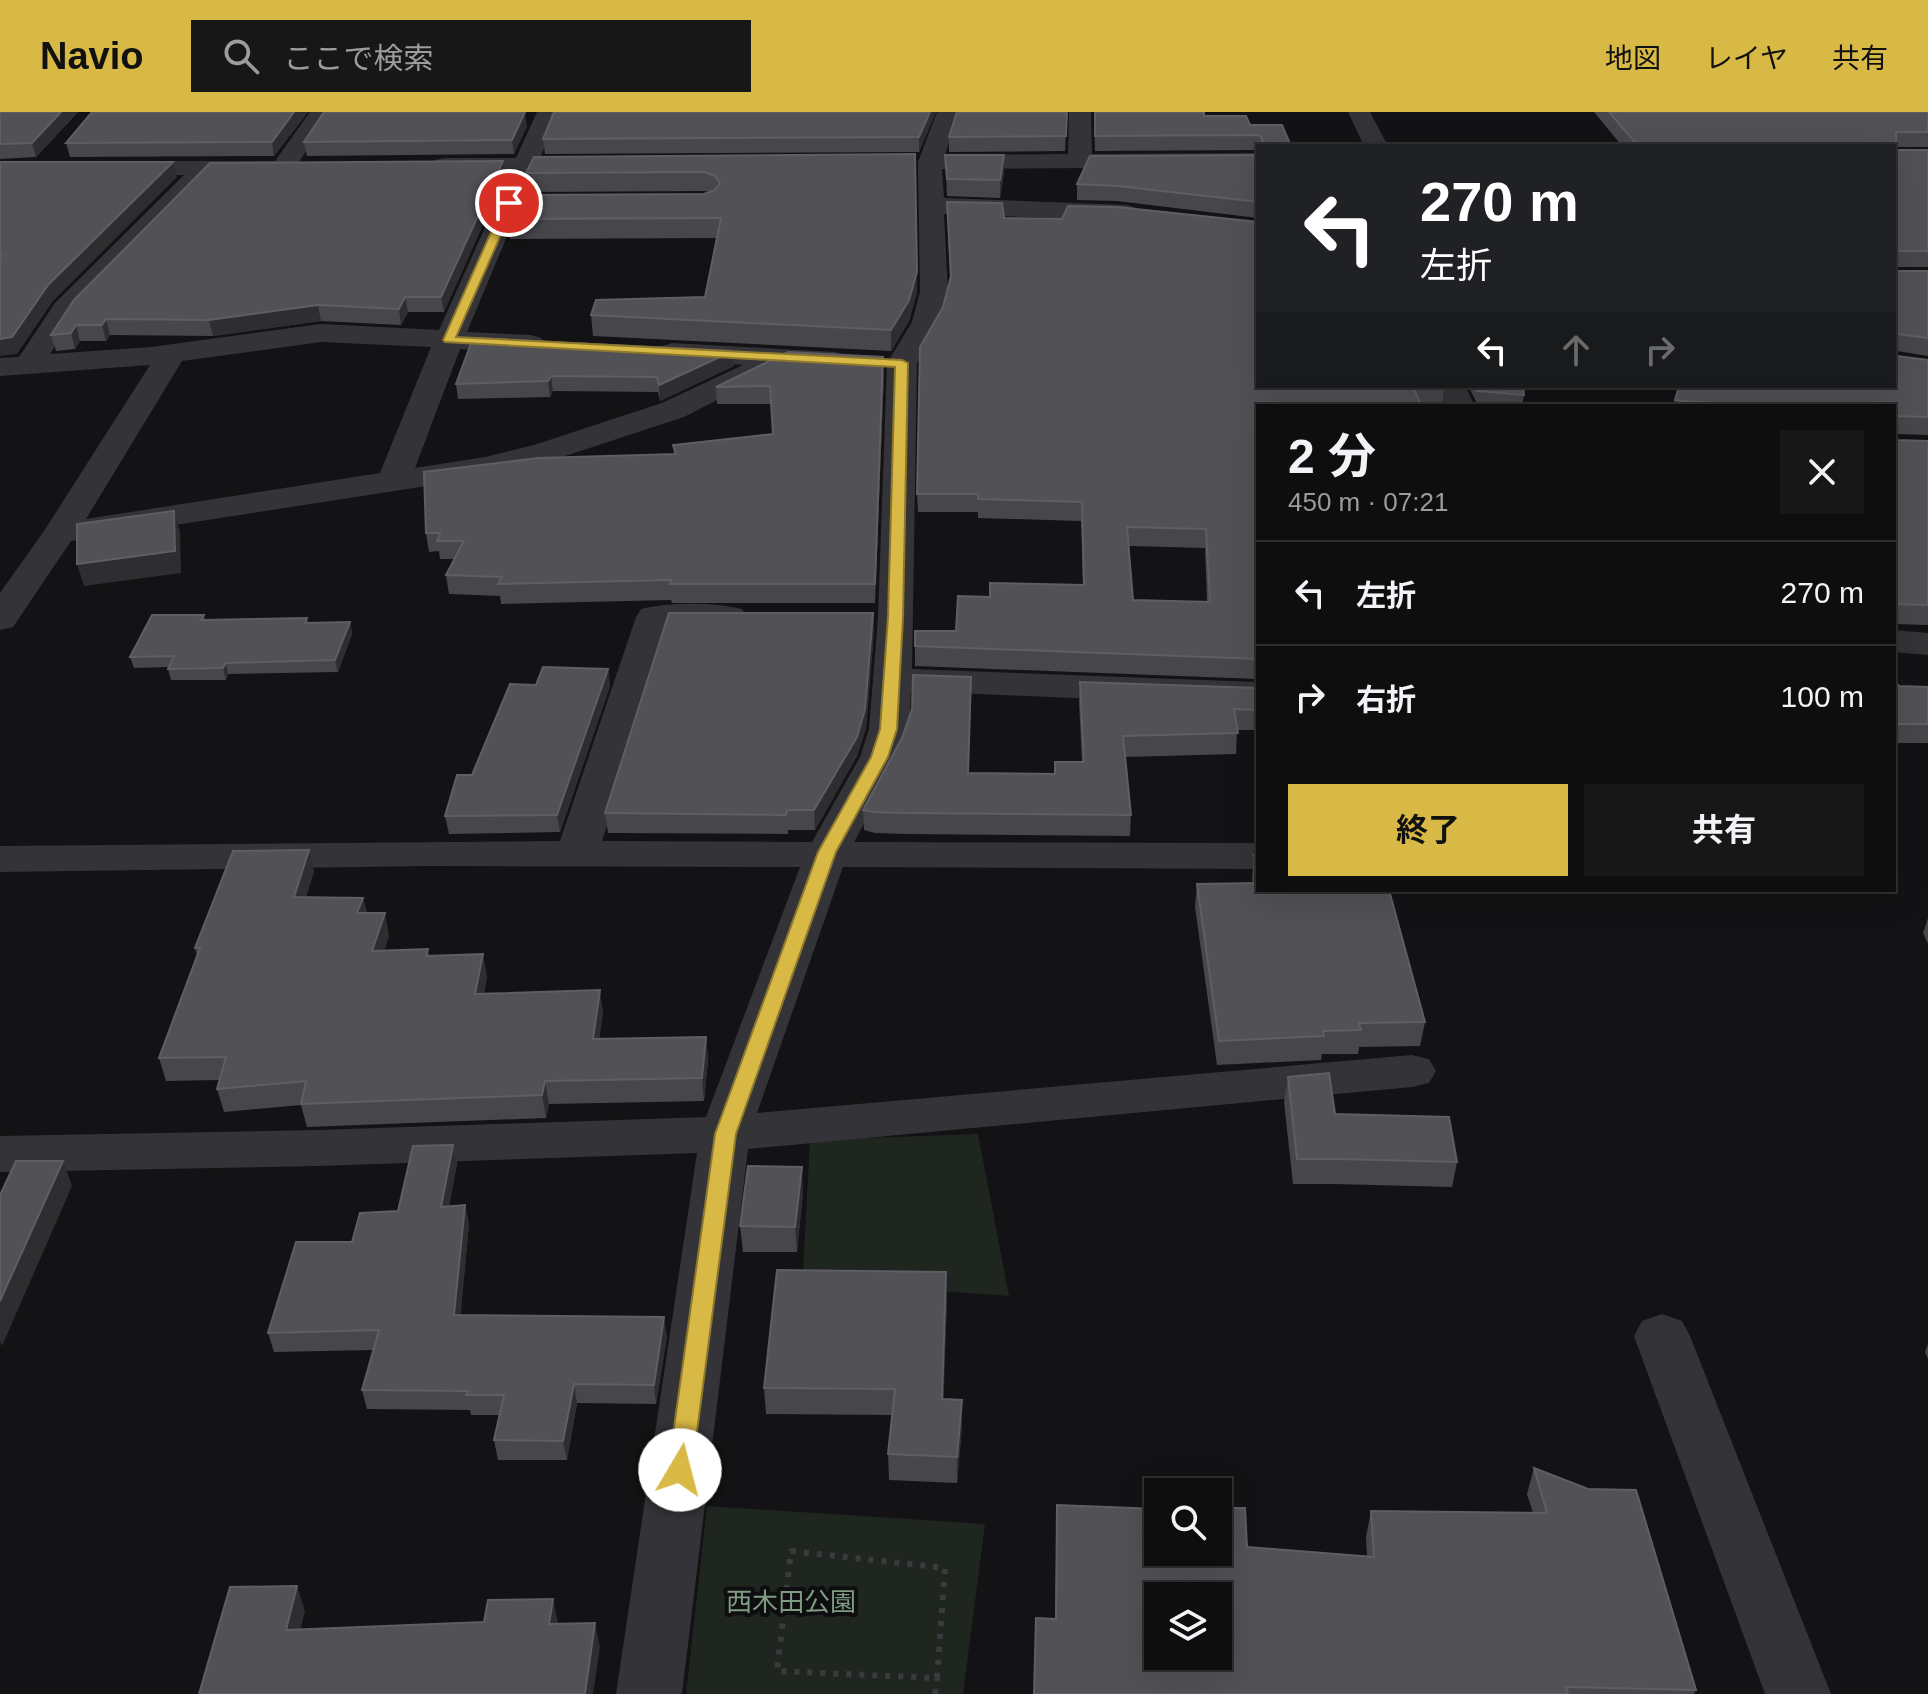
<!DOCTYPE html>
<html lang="ja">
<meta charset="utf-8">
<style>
:root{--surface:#0e0e0f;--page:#171718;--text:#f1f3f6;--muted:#9b9c9e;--line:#2e2e2f;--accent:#d9b945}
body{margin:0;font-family:Helvetica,"Noto Sans JP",sans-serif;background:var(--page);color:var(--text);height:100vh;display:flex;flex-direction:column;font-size:30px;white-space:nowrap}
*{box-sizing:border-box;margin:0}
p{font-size:26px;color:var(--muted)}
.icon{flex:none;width:44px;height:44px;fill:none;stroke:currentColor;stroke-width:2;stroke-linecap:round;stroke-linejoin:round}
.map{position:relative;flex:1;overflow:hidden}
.sheet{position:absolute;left:1256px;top:292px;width:640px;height:488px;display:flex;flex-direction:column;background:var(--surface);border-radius:0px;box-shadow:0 8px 32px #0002,0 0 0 2px var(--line)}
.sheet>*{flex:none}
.guide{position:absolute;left:1256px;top:32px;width:640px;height:244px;border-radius:0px;box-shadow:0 8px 32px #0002,0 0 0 2px var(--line);background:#202124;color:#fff;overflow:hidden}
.buttons{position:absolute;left:1144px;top:1366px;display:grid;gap:16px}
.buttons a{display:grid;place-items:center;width:88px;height:88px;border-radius:0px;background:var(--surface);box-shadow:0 8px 32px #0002,0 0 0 2px var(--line);font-size:40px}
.pin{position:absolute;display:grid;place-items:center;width:68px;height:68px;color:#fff;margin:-34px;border:4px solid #fff;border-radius:50%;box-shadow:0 2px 8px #0007}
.me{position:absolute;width:88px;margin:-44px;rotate:8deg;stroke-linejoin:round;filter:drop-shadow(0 0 6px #0008)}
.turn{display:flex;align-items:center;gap:28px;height:168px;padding:0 32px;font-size:36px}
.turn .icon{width:104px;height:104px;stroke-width:2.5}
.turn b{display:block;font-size:56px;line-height:68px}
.lanes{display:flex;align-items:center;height:76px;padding:0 32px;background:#0003;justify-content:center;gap:40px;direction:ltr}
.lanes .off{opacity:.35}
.round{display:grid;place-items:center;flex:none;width:84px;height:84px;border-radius:0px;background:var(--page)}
.overview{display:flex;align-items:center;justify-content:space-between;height:136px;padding:0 32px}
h1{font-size:48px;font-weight:700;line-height:60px}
.cta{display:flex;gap:16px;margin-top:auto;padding:16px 32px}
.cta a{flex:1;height:92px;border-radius:0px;background:var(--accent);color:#111;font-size:32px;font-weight:700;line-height:92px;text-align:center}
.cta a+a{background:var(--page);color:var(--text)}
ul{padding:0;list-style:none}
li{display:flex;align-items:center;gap:24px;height:104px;padding:0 32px;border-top:2px solid var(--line)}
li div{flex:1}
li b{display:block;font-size:30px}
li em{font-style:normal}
header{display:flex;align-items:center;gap:48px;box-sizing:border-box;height:112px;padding:0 40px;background:var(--accent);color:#111}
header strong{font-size:38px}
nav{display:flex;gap:44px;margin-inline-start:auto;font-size:28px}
.search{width:560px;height:72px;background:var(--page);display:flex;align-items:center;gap:20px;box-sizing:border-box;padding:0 28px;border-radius:0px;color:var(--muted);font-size:30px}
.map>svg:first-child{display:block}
.green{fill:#1f2620}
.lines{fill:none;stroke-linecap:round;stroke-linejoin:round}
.path{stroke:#3a3b3f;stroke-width:6;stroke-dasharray:5 8;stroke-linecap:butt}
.street{fill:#343438;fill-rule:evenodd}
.wall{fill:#47464b;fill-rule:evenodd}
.shaded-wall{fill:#2e2d30}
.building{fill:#515156;stroke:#5f5e64;stroke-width:2;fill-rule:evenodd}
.route{fill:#d9b945;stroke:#8d782d;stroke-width:2}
.labels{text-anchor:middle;stroke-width:8;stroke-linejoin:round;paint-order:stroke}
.near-park-label{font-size:26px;fill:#7f9b84;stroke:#0e0d0f}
</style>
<header>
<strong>Navio</strong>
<div class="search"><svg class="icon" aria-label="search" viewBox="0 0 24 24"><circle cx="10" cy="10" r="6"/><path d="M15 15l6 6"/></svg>ここで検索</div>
<nav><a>地図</a><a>レイヤ</a><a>共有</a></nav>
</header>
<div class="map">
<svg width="1928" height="1582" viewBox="0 0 1928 1582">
<rect width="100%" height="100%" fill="#131214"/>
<!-- green -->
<g class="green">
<polygon points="978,1022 1009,1184 923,1178 803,1161 810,1028"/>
<polygon points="707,1394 985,1412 963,1582 686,1582"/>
</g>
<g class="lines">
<!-- path -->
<g class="path">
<polygon points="791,1439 945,1456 937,1566 777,1559"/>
<polyline points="935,1582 937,1566"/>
</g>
<!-- street -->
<g class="street">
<path d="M310,0H333L292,60L211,63L76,202L50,242L151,235L321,212L439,218L510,60H444L435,58L432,53L435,48L444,46H516L537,0H559L540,46L597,48L600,53L597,58L588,60H534L467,220L531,223L541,226L546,232L541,238L531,241L460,237L415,356L485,345L534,333L662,291L743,253L662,246L657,240L662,234L672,231L835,240L845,243L850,249L845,255L835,258L782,255L684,305L556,347L485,365L71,429L13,515L0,518V481L44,419L150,253L0,264V246L19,245L55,191L184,63H0V49H275ZM321,230L431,235L380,361L86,407L182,249Z"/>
<path d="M937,0H959L945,43L1068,42L1069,0H1091L1092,42L1258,41V55L942,57L944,86L1127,93L1136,96L1140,101L1136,106L1127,109L944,102L948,180L940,210L917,251L912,557L1258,570V594L911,579L909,617L900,645L854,730L1258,731V757L843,755L757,1001L1412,943L1429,947L1436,959L1429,971L1412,975L748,1037L682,1582H616L697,1041L318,1054L0,1060V1024L318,1018L706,1005L800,755L428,754L0,760V734L560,729L636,505L641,497C670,490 713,490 742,497L747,505L742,513L729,516H669L602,729L812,730L860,645L869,617L878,505L887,251L912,210L920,180L918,50Z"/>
<polygon points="1348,0 1370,0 1388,34 1364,34"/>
<polygon points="1435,274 1465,274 1475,294 1445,294"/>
<polygon points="1894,518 1928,521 1928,543 1894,540"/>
<polygon points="1662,1202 1682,1209 1690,1224 1831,1582 1765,1582 1634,1224 1642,1209"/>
</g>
</g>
<!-- wall -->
<g class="wall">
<polygon points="0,0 78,0 36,45 0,47"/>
<polygon points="92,0 308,0 274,44 70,45 66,31"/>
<polygon points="554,0 936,0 919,40 545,42 543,27"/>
<polygon points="1067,0 1065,39 949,40 949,25"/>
<polygon points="1094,0 1204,0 1204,4 1250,13 1291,34 1258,34 1258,38 1095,39"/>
<polygon points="1594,0 1928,0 1928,35 1896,35 1896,38 1928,38 1928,155 1896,155 1896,159 1928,159 1928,244 1897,239 1897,244 1928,248 1928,323 1897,322 1897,328 1928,329 1928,513 1894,512 1894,294 1674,294 1675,288 1894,34 1622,34"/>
<polygon points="527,14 514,42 307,44 304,30"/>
<polygon points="915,42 917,180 909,209 891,239 593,224 591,203 705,185 717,126 510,127 507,107 704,82 709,80 705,79 529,80 526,61"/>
<polygon points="945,43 1004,43 1004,60 1000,86 947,84"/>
<polygon points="1258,43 1258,106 1117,89 1077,88 1077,72"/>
<polygon points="505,63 444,200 408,200 401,213 321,209 213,224 110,223 106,229 80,229 75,237 56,239 51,223"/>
<path d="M947,90L1004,106L1443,274L1444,277L1442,294L1420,293L1258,294V567L915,554V519H956L990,485L1083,473L1081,409L978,406V400H918L917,382L943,195L950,167ZM1129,434L1205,436L1207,490L1133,488Z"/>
<polygon points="733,239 734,254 660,289 658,280 553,279 550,285 458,287 456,272"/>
<polygon points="884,262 875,491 672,491 671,488 501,492 500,484 449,482 446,463 454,447 440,447 439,439 429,440 426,421 674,342 673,333 773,322 771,292 717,292 716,275"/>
<polygon points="1468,274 1523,274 1524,283 1522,294 1475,294 1476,289"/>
<polygon points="873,501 874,519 866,616 857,644 815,718 788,718 788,722 608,721 605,701"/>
<polygon points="204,503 205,508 307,506 308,511 350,510 352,522 338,560 228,562 226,568 171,568 168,557 169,555 134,556 130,545"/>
<polygon points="608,557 610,574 560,720 449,722 445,704 472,663 536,573"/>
<polygon points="971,565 968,661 1054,662 1055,650 1082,650 1079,590 1080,570 1258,576 1258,618 1237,618 1236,642 1125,645 1131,703 1130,724 905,722 875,721 864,718 863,698"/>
<polygon points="1894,567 1899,574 1928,575 1928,631 1894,631"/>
<polygon points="1254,743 1258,743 1258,778 1425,910 1420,934 1359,935 1358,942 1322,942 1321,948 1217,953 1195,795 1197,772 1253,771 1252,766"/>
<polygon points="314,759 306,785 363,786 367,801 389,823 384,839 428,837 429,844 487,864 484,882 603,900 599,927 706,925 708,948 704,989 549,992 546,1006 307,1015 301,993 224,1000 217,977 219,968 166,969 159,946 197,843 195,836"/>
<polygon points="1928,806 1928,832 1923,821"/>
<polygon points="1288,965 1335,1002 1457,1050 1452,1075 1334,1072 1293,1072 1284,990"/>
<polygon points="453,1033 457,1052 449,1094 465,1093 469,1112 460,1204 667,1224 656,1292 577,1291 567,1348 498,1348 494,1328 499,1303 471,1303 470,1298 367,1297 362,1278 373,1238 274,1240 268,1221 352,1130 398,1099"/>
<polygon points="803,1080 797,1140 743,1140 740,1114"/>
<polygon points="947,1185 943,1287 962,1314 957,1371 889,1368 888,1342 893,1303 766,1302 764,1276"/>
<polygon points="1928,1232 1928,1247 1925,1240"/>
<polygon points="1534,1356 1696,1578 1694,1582 1034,1582 1055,1507 1057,1393 1247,1435 1367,1444 1366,1425 1371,1399 1533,1401 1527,1382"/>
</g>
<!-- shaded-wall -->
<g class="shaded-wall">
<polygon points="61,0 78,0 36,45 32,31"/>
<polygon points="294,0 308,0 274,44 272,30"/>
<polygon points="525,0 527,14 514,42 512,28"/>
<polygon points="930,0 936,0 919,40 919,25"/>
<polygon points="1004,43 1004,60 1000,86 1000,68"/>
<polygon points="503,49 505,63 444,200 441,185"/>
<polygon points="173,50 177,65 53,189 17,242 0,244 0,227 48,173"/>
<polygon points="917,160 917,180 909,209 891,239 891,218"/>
<polygon points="405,185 408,200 401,213 399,197"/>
<polygon points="318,193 321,209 213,224 209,208"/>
<polygon points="106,207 110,223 106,229 102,213"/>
<polygon points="76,213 80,229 75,237 71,221"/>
<polygon points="733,239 734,254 660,289 659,273"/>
<polygon points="883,245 884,262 875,491 875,472"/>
<polygon points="551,264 553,279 550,285 548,269"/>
<polygon points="174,399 180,420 181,461 84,474 77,452"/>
<polygon points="873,501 874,519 866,616 857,644 815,718 814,698"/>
<polygon points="350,510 352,522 338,560 335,548"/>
<polygon points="226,551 228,562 226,568 223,556"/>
<polygon points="608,557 610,574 560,720 557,703"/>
<polygon points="309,738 314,759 299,807 294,785"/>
<polygon points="363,786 368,808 357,801"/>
<polygon points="385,801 389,823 377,861 372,839"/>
<polygon points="483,842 487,864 480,905 475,882"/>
<polygon points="600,878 603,900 596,950 593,927"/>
<polygon points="706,925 708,948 704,989 702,966"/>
<polygon points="545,969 549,992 546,1006 542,983"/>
<polygon points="453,1033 457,1052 445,1114 441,1095"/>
<polygon points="63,1049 72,1074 2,1234 0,1229 0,1189"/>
<polygon points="802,1055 803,1080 797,1140 795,1115"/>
<polygon points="465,1093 469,1112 459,1223 454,1203"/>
<polygon points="946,1160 947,1185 943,1313 942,1287"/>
<polygon points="664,1205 667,1224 656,1292 654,1273"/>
<polygon points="574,1272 577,1291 567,1348 563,1329"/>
<polygon points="962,1288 962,1314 957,1371 957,1345"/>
<polygon points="297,1474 305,1499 294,1542 286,1518"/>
<polygon points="553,1487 558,1511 549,1512"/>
<polygon points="595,1511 600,1535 593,1582 585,1582"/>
</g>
<!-- building -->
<g class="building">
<polygon points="0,0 61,0 32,31 0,32"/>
<polygon points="92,0 294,0 272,30 66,31"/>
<polygon points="324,0 525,0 512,28 304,30"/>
<polygon points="554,0 930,0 919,25 543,27"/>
<polygon points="957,0 1067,0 1066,24 949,25"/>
<polygon points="1095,0 1204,0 1204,4 1246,4 1250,13 1282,13 1291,34 1262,34 1262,26 1259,23 1095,24"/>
<polygon points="1609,0 1928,0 1928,20 1896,20 1896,38 1928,38 1928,139 1896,139 1896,159 1928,159 1928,226 1897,222 1897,244 1928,248 1928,305 1897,304 1897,328 1928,329 1928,493 1898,492 1894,486 1894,294 1744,294 1675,288 1679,274 1894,274 1894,34 1638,34"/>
<polygon points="915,42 917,160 909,188 891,218 591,203 596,188 705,185 721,106 507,107 518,83 704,82 715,78 720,71 715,64 704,60 526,61 534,45"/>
<polygon points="945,43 1004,43 1000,68 947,67"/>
<polygon points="1258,43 1258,90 1118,74 1077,72 1090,44"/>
<polygon points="503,49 441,185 405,185 399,197 318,193 209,208 106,207 102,213 76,213 71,221 51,223 74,188 210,51"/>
<polygon points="0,50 173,50 48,173 12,225 0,227 0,146 2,144 0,144"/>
<path d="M947,90L1002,91L1004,106L1062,107L1068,94L1117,95L1258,110V274H1443L1444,277L1413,274L1421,294H1258V547L915,534V519H956L958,484L990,485V471L1084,473L1082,390L978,387V382H917L920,235L943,195L951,164ZM1127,415L1206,417L1210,490L1133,488Z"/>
<polygon points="473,226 733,239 659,273 657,265 551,264 548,269 456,272"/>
<polygon points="788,240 883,245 875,472 670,472 671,468 498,472 502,465 446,463 464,429 437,429 440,421 426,421 424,360 539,346 676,342 673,333 773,322 770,274 716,275"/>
<polygon points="1480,274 1523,274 1524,283 1477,279 1480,275"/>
<polygon points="174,399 175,439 77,452 77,412"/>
<polygon points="669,501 873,501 865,597 857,625 814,698 787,698 786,703 605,701"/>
<polygon points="152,503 204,503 201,508 307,506 305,511 350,510 335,548 226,551 223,556 168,557 174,544 130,545"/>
<polygon points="543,555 608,557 557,703 445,704 457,663 472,663 510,572 536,573"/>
<polygon points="913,563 971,565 968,661 1055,662 1055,650 1084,650 1080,570 1258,576 1258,598 1234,597 1238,621 1123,624 1131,703 905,701 874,700 863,698 902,626 912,597"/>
<polygon points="1894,567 1899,574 1928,575 1928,612 1894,612"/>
<polygon points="309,738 294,785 363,786 357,801 385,801 372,839 428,837 426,844 483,842 475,882 600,878 593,927 706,925 702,966 545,969 542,983 301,992 306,969 217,977 226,945 159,946 200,836 195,836 233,739"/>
<polygon points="1254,743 1258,743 1258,763"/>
<polygon points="1258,771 1258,778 1389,778 1425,910 1359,911 1361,918 1323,919 1324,924 1219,929 1197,772"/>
<polygon points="1329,961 1335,1002 1449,1005 1457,1050 1338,1047 1297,1047 1288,965"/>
<polygon points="453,1033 441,1095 465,1093 454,1203 664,1205 654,1273 574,1272 563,1329 494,1328 504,1283 466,1283 468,1279 362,1278 379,1218 268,1221 296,1130 352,1130 360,1101 398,1099 413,1034"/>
<polygon points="16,1049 63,1049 0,1189 0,1083"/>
<polygon points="748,1054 802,1055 795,1115 740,1114"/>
<polygon points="777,1158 946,1160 942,1287 962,1288 957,1345 888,1342 895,1277 764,1276"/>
<path d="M1534,1356L1588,1377L1636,1378L1696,1578L1566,1575L1568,1582H1034L1036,1506L1056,1507L1057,1393L1158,1397V1440H1218V1396H1245L1247,1435L1374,1445L1371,1399L1547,1401ZM1158,1484H1218V1544H1158Z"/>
<polygon points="297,1474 286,1518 484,1510 488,1488 553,1487 549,1512 595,1511 585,1582 199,1582 230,1475"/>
</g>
<!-- route -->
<polygon class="route" points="509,88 515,91 456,225 902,248 908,251 903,505 897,617 888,645 836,740 736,1022 692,1358 689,1365 680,1368 671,1365 668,1358 715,1022 818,740 871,645 880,617 888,505 895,255 445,230 443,228 504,91"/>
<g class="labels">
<!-- near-park labels -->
<g class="near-park-label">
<text x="791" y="1499">西木田公園</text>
</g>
</g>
</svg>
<div class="buttons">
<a><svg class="icon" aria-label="search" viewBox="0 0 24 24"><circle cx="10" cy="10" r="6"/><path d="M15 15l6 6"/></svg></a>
<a><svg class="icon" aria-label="layers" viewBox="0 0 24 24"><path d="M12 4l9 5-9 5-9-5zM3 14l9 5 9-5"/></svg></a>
</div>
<div class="pin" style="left:509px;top:91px;background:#d93025"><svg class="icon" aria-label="arrive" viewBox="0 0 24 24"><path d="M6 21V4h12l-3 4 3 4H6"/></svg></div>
<svg class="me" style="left:680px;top:1358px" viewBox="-20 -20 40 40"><circle r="19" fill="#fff"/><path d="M0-13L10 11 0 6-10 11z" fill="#d9b945"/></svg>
<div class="guide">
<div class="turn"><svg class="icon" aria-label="left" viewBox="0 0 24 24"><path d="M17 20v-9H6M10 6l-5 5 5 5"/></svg><div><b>270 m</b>左折</div></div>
<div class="lanes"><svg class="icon" aria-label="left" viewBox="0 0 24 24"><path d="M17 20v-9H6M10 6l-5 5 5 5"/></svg><svg class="icon off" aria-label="ahead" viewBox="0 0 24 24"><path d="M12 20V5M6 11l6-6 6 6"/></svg><svg class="icon off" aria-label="right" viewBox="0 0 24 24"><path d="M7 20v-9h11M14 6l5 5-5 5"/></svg></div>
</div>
<section class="sheet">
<div class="overview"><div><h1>2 分</h1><p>450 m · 07:21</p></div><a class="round"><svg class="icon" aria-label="close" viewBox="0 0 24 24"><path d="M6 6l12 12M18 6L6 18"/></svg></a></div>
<ul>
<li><svg class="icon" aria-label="left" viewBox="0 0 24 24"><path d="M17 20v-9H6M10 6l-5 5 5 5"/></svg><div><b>左折</b></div><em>270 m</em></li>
<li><svg class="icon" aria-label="right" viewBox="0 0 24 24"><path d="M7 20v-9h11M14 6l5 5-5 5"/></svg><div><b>右折</b></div><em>100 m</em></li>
</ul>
<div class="cta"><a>終了</a><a>共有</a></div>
</section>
</div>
